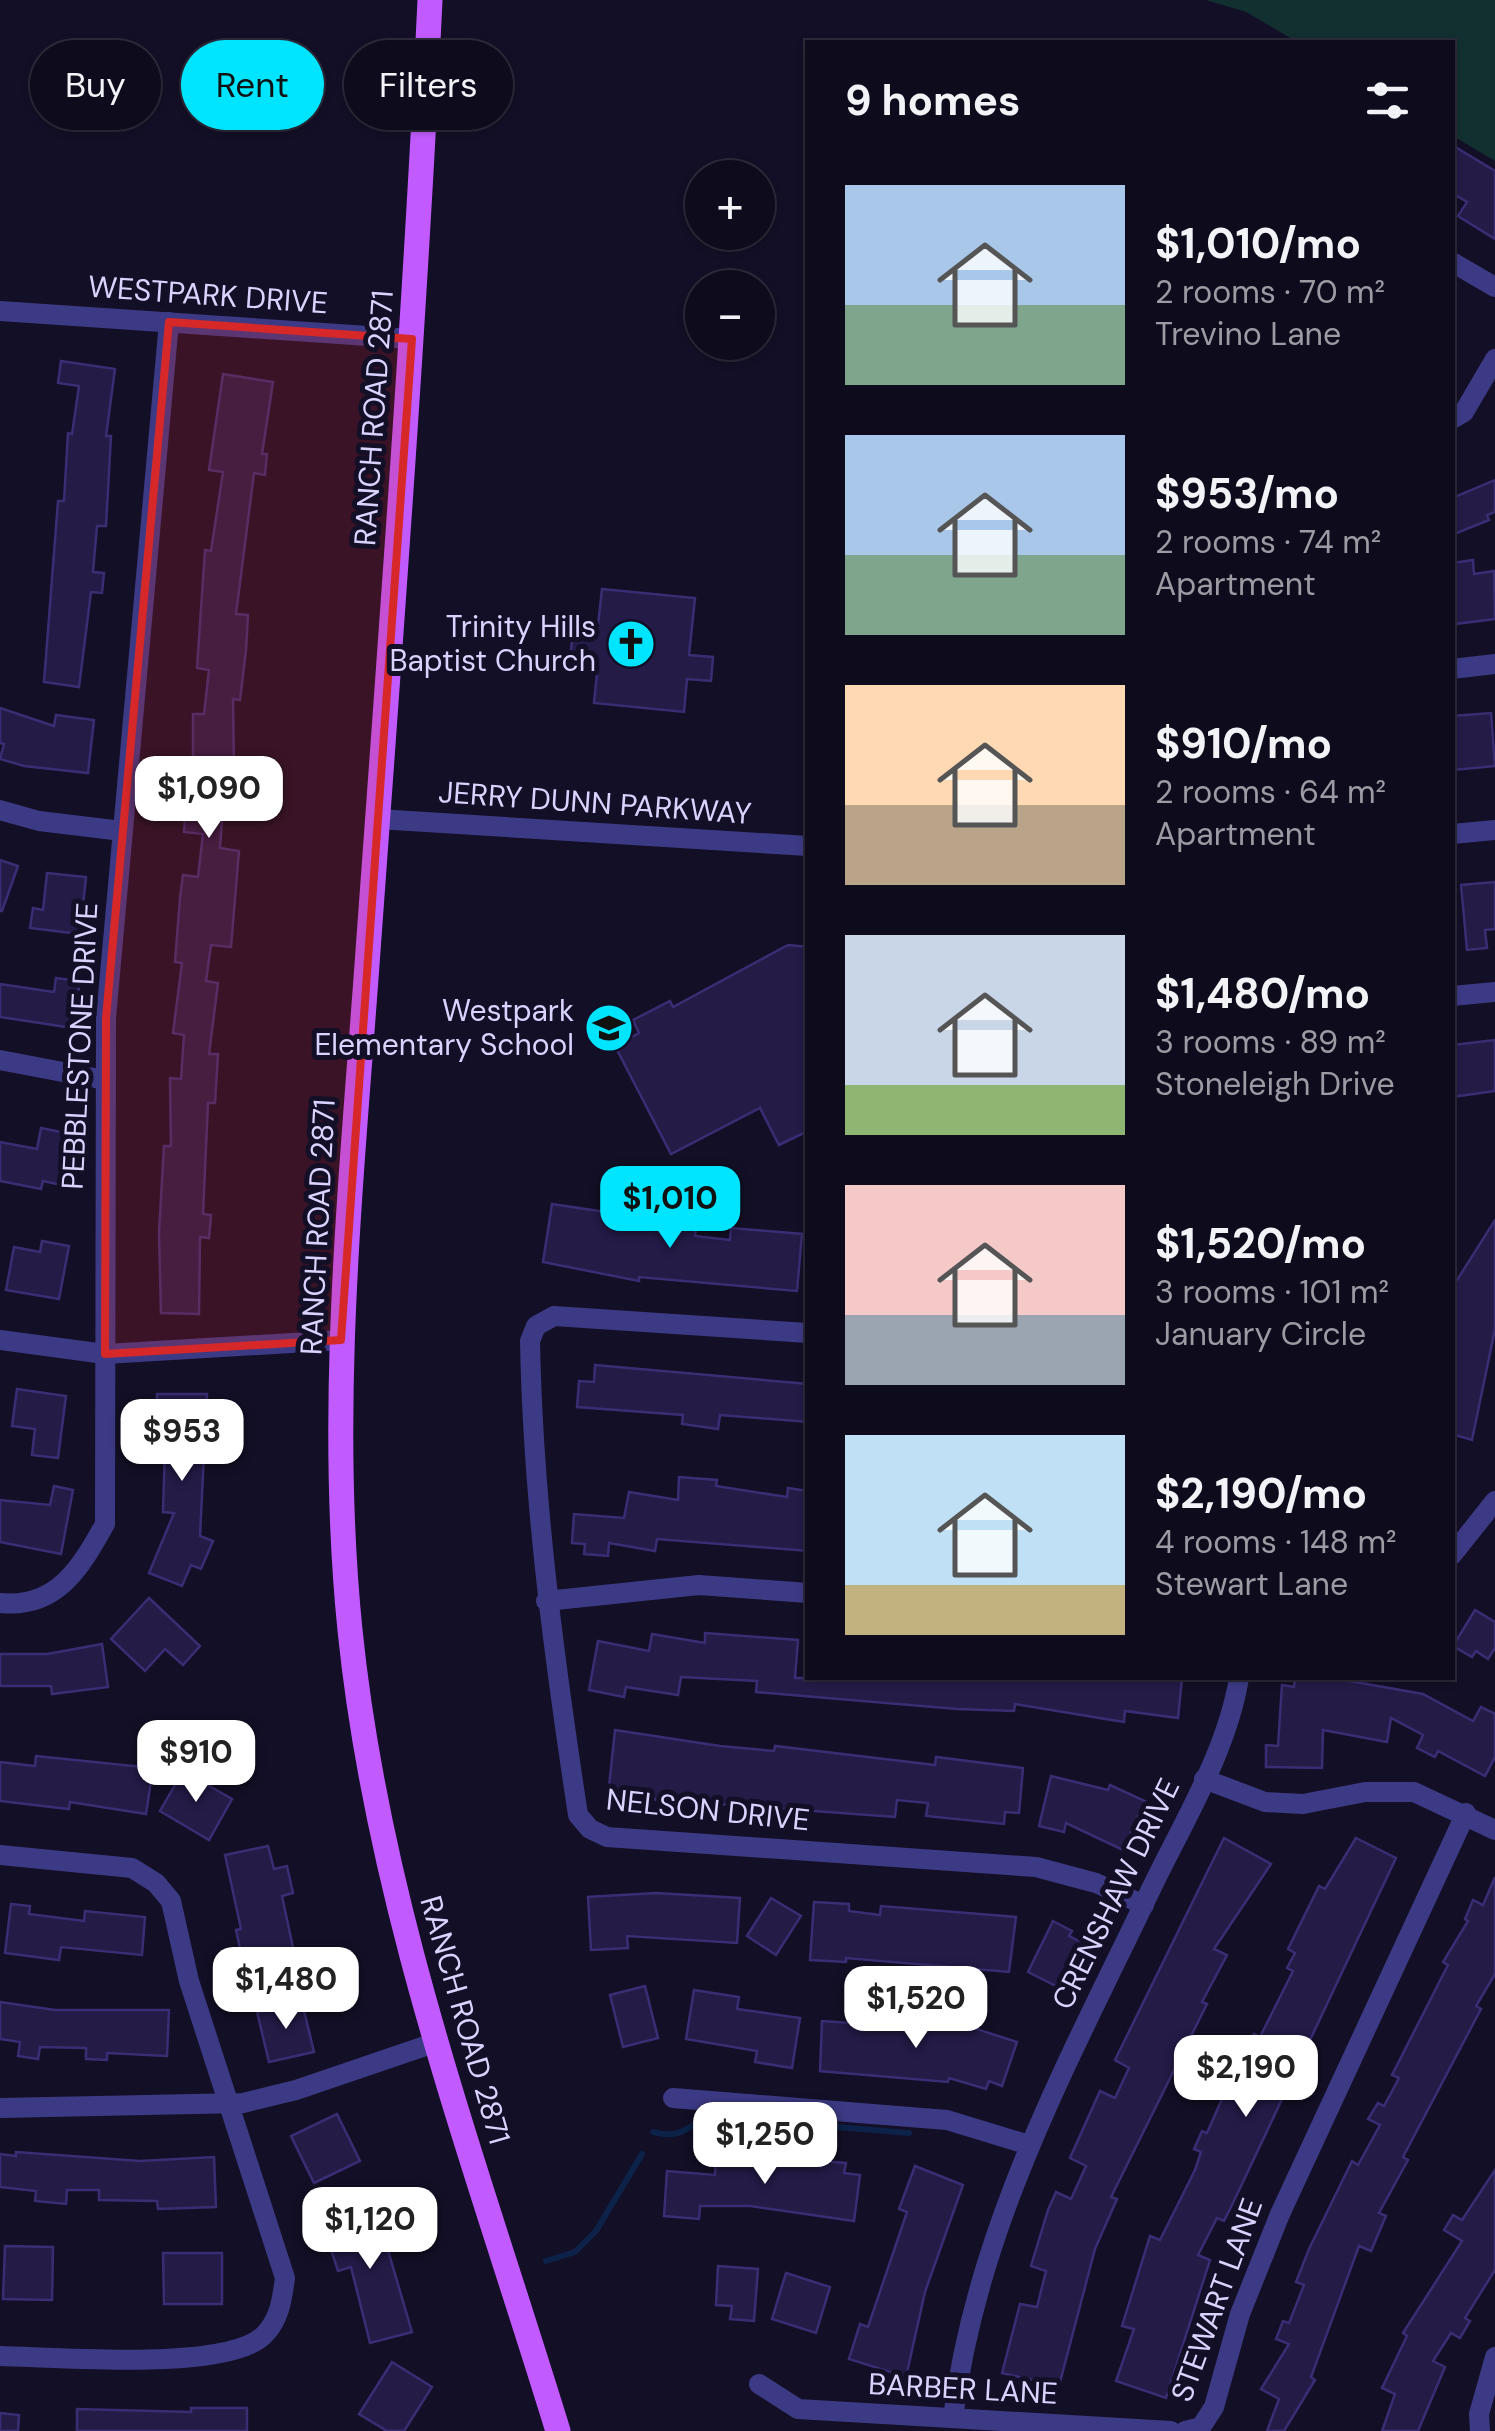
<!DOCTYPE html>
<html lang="en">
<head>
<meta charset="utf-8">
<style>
	body { margin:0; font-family:"DM Sans",sans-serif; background:#1c1929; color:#f1f3f6; height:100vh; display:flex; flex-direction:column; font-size:38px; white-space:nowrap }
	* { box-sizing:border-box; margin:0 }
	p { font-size:32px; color:#9b9ba3 }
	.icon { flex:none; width:55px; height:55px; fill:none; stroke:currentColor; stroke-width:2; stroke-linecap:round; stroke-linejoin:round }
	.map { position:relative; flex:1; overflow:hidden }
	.side { position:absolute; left:805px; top:40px; width:650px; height:1640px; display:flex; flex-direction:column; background:#0e0b1c; border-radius:0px; box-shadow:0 2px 8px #0004,0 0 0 2px #2e2b3b }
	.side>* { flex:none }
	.banner { position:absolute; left:30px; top:40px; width:625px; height:90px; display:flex; gap:20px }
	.controls { position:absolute; left:685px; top:160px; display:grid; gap:20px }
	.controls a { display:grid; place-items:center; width:90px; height:90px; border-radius:50%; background:#0e0b1c; box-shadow:0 2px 8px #0004,0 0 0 2px #2e2b3b; font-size:50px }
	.price { position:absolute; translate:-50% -85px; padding:0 22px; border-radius:20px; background:#fff; color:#222; font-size:32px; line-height:65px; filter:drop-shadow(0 2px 5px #0008) }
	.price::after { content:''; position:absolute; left:50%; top:60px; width:30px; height:22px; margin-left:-15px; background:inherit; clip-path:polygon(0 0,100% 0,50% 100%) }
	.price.current { background:#00e5ff; color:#111 }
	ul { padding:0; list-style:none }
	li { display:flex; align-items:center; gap:30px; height:250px; padding:0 40px }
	li span { display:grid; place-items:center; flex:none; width:280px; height:200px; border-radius:0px; color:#555 }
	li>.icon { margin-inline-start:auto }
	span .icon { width:120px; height:120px; fill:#fffc; stroke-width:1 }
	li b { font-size:42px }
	h2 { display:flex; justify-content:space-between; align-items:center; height:120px; padding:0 40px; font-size:42px }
	.tag { padding:0 35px; border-radius:45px; background:#0e0b1c; box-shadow:0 2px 8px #0004,0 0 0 2px #2e2b3b; font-size:35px; line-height:90px }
	.tag.current { background:#00e5ff; color:#111 }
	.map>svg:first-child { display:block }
	.green { fill:#12302f }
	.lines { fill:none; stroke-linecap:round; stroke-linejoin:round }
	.stream { stroke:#0c2248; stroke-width:6 }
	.building { fill:#241b47; stroke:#3b2d73; stroke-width:2.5 }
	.minor { stroke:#3d3a85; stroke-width:20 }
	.major { stroke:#c25bff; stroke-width:25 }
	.marked { fill:#d62828; fill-opacity:0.2; stroke:#d62828; stroke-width:8; stroke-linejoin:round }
	.labels { text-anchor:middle; stroke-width:10; stroke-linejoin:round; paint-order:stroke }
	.street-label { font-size:30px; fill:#d9d4ff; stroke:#130f26 }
	.poi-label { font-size:30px; fill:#d9d4ff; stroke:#130f26; text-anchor:end }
</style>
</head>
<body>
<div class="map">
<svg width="1495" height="2431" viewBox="0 0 1495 2431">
	<rect width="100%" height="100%" fill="#130f26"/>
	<!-- green -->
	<path class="green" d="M1206 0H1495V161L1453 136 1452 42H1297L1246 12Z"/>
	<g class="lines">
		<!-- stream -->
		<g class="stream">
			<path d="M653 2132C677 2139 687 2130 706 2116L909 2133"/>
			<path d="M546 2261 575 2252 596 2231 642 2154"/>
		</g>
	</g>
	<!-- building -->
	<g class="building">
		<path d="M1452 145 1495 171V239L1458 216 1467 202 1452 193Z"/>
		<path d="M61 361 115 369 106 436H111L106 526H97L93 572 104 573 102 593 91 592 79 687 44 682 58 501H64L68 433 72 434 79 386 58 383Z"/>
		<path d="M223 374 273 382 262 454H267L265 475 254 473 236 614 248 615 246 650 240 700 233 699 234 767H226L220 848 239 851 231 947 211 945 206 981 218 983 209 1054H218L215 1103H208L203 1214 211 1215 209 1238 200 1237 199 1314 161 1313 159 1233 164 1146H171L170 1078 181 1079 184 1035 173 1033 182 963 175 962 180 898 183 875 198 877 203 834 184 832 188 778 193 779V714H204L209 670 197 668 205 550 211 551 223 472 209 470Z"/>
		<path d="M1495 480V512L1487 515 1489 520 1452 535V498Z"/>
		<path d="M1473 560 1474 574 1494 571 1495 619 1455 624 1452 563Z"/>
		<path d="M602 589 695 598 689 655 713 657 711 681 687 679 684 712 594 703 598 662 570 659 573 632 597 634Z"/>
		<path d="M0 708 54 726 56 715 94 720 88 773 24 766 0 759 4 744 0 743Z"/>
		<path d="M1491 713 1495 766 1454 770 1452 716Z"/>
		<path d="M0 860 18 866 2 911H0Z"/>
		<path d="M47 873 86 877 80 934 30 928 33 908 43 910Z"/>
		<path d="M1495 882V929L1485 930 1487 948 1467 950 1461 885Z"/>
		<path d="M788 945 808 947V1131L779 1145 760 1108 671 1154 615 1046 639 1033 633 1020 670 1001 673 1007Z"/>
		<path d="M56 978 80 981 73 1028 0 1017V984L54 992Z"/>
		<path d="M1495 1040V1091L1452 1097V1045Z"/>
		<path d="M41 1128 66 1133 60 1162 74 1165 70 1187 43 1181 41 1189 0 1181V1142L37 1149Z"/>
		<path d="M552 1204 646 1218V1223L696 1228 695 1236 730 1240 731 1228 802 1234 797 1291 639 1277V1281L543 1262Z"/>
		<path d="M1495 1220V1329L1472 1440 1452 1434V1288Z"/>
		<path d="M42 1241 69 1246 59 1299 6 1290 14 1247 40 1252Z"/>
		<path d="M595 1365 808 1384V1422L720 1415 718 1429 682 1424 683 1415 577 1407 579 1381 594 1382Z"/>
		<path d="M17 1389 66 1396 58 1458 32 1455 35 1429 12 1426Z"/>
		<path d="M157 1394H207L200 1536 213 1541 201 1569 191 1565 182 1586 149 1573 174 1513 163 1512 165 1447 157 1446Z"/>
		<path d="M679 1477 717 1480 716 1486 787 1497 788 1488 808 1491V1551L657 1539 655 1551 609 1543 608 1556 584 1554 585 1544 572 1543 574 1514 624 1518 629 1492 678 1500Z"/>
		<path d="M54 1486 73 1490 61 1554 0 1542V1500L50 1505Z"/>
		<path d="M149 1598 200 1646 183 1665 165 1649 145 1671 111 1639Z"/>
		<path d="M1475 1610 1495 1622V1648L1488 1659 1476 1651 1472 1657 1453 1646Z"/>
		<path d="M705 1633 798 1640 795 1678H1182L1178 1718 1125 1711 1124 1722 1015 1704 1014 1711 957 1709 756 1692 757 1681 681 1677 678 1695 626 1687 624 1697 589 1690 598 1641 649 1651 652 1634 705 1643Z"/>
		<path d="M102 1644 108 1687 52 1694 51 1686H0V1654H47Z"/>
		<path d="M1295 1678H1333L1423 1694 1473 1721 1481 1707 1495 1714V1757L1485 1776 1438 1751 1435 1757 1417 1748 1423 1735 1391 1718 1387 1742 1323 1730 1322 1768 1266 1767V1745L1278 1746 1282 1685 1294 1687Z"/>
		<path d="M615 1730 720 1746 774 1751 775 1746 935 1765 936 1757 1023 1768 1019 1813 1005 1812 1004 1824 926 1816 928 1803 897 1800 895 1817 608 1796Z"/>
		<path d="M36 1756 153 1768 146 1814 70 1802 69 1809 0 1801V1762L35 1766Z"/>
		<path d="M183 1771 232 1799 209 1840 160 1811Z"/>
		<path d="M1051 1776 1108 1790 1110 1785 1145 1801 1123 1850 1066 1823 1064 1832 1039 1826Z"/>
		<path d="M1224 1838 1271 1864 1214 1949 1227 1955 1202 2002 1207 2004 1111 2197 1117 2199 1095 2249 1059 2386 1002 2373 1020 2304 1037 2307 1046 2271 1031 2266 1048 2210 1056 2192 1071 2199 1086 2166 1070 2158 1100 2091 1115 2098 1129 2068 1115 2060Z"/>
		<path d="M1356 1838 1396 1858 1233 2203 1224 2221 1217 2218 1198 2255 1210 2260 1166 2398 1116 2381 1134 2329 1122 2326 1150 2236 1160 2240 1195 2170 1201 2152 1194 2149 1202 2131 1207 2133 1236 2067 1254 2034 1260 2037 1293 1971 1287 1968 1295 1953 1288 1949 1319 1886 1325 1889Z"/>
		<path d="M268 1846 274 1869 287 1866 293 1893 282 1896 298 1971 257 1979 252 1955 242 1957 236 1930 241 1929 225 1855Z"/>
		<path d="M1495 1877V1974L1476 2006 1481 2009 1403 2157 1408 2160 1379 2213 1386 2216 1371 2251 1359 2246 1311 2377 1315 2380 1284 2431H1267L1279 2399 1261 2389 1289 2344 1276 2339 1283 2321 1289 2323 1304 2285 1296 2282 1309 2249 1352 2161 1358 2165 1380 2125 1368 2119 1378 2103 1384 2106 1399 2078 1392 2075 1448 1965 1443 1962 1468 1921 1465 1919 1473 1900 1483 1905Z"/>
		<path d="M656 1893 740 1898 737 1943 627 1936 628 1948 591 1950 588 1897Z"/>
		<path d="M771 1898 801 1916 776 1955 747 1936Z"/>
		<path d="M814 1902 849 1904V1911L880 1915 881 1906 1016 1917 1009 1972 846 1958V1962L810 1960Z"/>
		<path d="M11 1904 30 1906 29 1914 84 1921 85 1911 145 1917 142 1955 61 1947 59 1960 5 1953Z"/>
		<path d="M1053 1921 1072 1931 1069 1936 1083 1943 1060 1988 1028 1972Z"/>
		<path d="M645 1986 658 2038 623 2047 610 1995Z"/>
		<path d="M694 1990 739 1997 737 2009 800 2018 792 2068 755 2062 757 2051 686 2039Z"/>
		<path d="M0 2002 55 2010H169L167 2056 107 2053V2060L86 2059V2048L40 2047 38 2059 18 2056 20 2042 0 2039Z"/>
		<path d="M302 2002 314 2052 269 2062 257 2012Z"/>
		<path d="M868 2017 961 2024 1017 2042 1002 2086 989 2081 986 2089 949 2078 948 2082 820 2071 822 2021 868 2024Z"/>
		<path d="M337 2114 360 2161 314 2183 291 2136Z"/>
		<path d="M16 2152 140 2161 214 2157 216 2207 158 2209 157 2201 99 2200V2190H67L66 2204 35 2201 36 2191 0 2187V2154L16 2156Z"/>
		<path d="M716 2153 846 2163 844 2173 860 2175 854 2221 750 2206H700L699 2219 664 2216 667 2171 715 2175Z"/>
		<path d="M915 2166 963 2185 925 2292 906 2377 849 2359 860 2324 868 2327 907 2212 899 2209Z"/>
		<path d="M1495 2170V2270L1465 2318 1470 2321 1460 2338 1451 2333 1433 2361 1445 2367 1418 2431H1382L1395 2394 1382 2388 1407 2336 1403 2333 1462 2241 1444 2230 1453 2215 1462 2220Z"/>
		<path d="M375 2206 412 2332 370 2343 351 2267 338 2271 322 2223Z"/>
		<path d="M5 2246 53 2247 52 2300 3 2299Z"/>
		<path d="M163 2253H222V2304H164Z"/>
		<path d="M718 2266 758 2269 754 2321 730 2319 732 2306 716 2305Z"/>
		<path d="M786 2273 830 2287 816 2333 772 2319Z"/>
		<path d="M392 2362 432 2387 404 2431H387L359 2414Z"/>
		<path d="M191 2408H247V2431H77V2409L191 2412Z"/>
		<path d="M0 2413 19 2415 18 2431H0Z"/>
	</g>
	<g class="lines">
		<!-- minor -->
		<g class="minor">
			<path d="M1452 262 1495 287"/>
			<path d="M0 311 412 339"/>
			<path d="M1452 419 1464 412 1495 359"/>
			<path d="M1452 669 1495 664"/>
			<path d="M0 810 39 821 122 831"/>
			<path d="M378 819 808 846"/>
			<path d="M1452 834 1495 830"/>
			<path d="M1452 996 1495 992"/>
			<path d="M0 1060 105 1080"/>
			<path d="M808 1333 554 1316 536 1326 530 1341C533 1501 554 1657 578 1815L590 1829 607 1837 1036 1867 1096 1883 1144 1905"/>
			<path d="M0 1340 105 1354 341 1340"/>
			<path d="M1452 1555 1495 1501"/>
			<path d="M546 1601 699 1585 808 1593"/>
			<path d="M0 1603C57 1609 81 1567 105 1524L106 1018 169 322"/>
			<path d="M1204 1779 1265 1802 1303 1804 1365 1792H1414L1495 1830"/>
			<path d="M0 1855 132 1868 156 1883 171 1901 189 1981 285 2278C282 2299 280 2319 264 2335 228 2372 54 2357 0 2356"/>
			<path d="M673 2098 947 2120 1029 2145"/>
			<path d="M0 2108 243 2103 296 2090 434 2043"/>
			<path d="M759 2384 798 2409 1171 2431"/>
			<path d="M953 2418C976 2227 1070 2059 1152 1887 1184 1821 1227 1751 1239 1678"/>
			<path d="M1185 2431 1201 2427 1214 2407 1240 2314 1280 2214 1466 1813"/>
			<path d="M1480 2431 1479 2414 1495 2357"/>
		</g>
		<!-- major -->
		<path class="major" d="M430 0C415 317 391 634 368 951 352 1176 327 1404 350 1630 378 1907 477 2167 558 2431"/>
	</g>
	<!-- marked area -->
	<path class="marked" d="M169 322 412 339 341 1340 105 1354 106 1018Z"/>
	<!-- icons -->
	<defs>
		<g id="church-disc" transform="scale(2.5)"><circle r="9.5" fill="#00e5ff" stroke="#130f26"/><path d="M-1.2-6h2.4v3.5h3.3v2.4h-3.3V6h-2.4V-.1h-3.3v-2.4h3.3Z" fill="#111"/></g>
		<g id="school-disc" transform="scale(2.5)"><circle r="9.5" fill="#00e5ff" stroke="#130f26"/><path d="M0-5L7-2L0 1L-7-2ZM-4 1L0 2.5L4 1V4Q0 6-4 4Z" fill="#111"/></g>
	</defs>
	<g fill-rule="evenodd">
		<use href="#church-disc" x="631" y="644"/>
		<use href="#school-disc" x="609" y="1028"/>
	</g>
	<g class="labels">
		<!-- street labels -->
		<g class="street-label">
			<text transform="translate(208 295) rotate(4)" y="10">WESTPARK DRIVE</text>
			<text transform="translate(374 418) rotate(-86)" y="10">RANCH ROAD 2871</text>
			<text transform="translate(595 803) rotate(4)" y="10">JERRY DUNN PARKWAY</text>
			<text transform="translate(80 1046) rotate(-87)" y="10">PEBBLESTONE DRIVE</text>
			<text transform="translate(318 1227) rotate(-87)" y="10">RANCH ROAD 2871</text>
			<text transform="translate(708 1810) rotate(6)" y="10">NELSON DRIVE</text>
			<text transform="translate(1116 1894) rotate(-64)" y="10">CRENSHAW DRIVE</text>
			<text transform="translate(465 2020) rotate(74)" y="10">RANCH ROAD 2871</text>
			<text transform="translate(1217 2300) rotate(-70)" y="10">STEWART LANE</text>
			<text transform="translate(963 2389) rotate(3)" y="10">BARBER LANE</text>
		</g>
		<!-- poi labels -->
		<g class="poi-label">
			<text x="596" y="637">Trinity Hills<tspan x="596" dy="34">Baptist Church</tspan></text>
			<text x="574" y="1021">Westpark<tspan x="574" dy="34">Elementary School</tspan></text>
		</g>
	</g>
</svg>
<div class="controls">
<a>+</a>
<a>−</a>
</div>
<b class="price" style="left:209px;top:841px">$1,090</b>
<b class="price current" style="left:670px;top:1251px">$1,010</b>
<b class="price" style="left:182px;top:1484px">$953</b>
<b class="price" style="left:196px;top:1805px">$910</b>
<b class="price" style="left:286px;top:2032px">$1,480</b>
<b class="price" style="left:916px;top:2051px">$1,520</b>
<b class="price" style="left:1246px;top:2120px">$2,190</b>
<b class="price" style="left:765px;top:2187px">$1,250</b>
<b class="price" style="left:370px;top:2272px">$1,120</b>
<div class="banner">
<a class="tag">Buy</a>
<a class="tag current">Rent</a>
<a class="tag">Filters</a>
</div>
<section class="side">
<h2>9 homes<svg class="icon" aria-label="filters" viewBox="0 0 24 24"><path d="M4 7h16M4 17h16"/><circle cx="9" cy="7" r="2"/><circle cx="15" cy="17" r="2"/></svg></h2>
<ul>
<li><span style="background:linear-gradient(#a9c7e8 60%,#7fa58c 0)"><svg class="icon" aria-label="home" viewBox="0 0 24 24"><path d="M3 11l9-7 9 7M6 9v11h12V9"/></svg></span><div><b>$1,010/mo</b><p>2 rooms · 70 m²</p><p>Trevino Lane</p></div></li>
<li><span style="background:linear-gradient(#a9c7e8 60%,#7fa58c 0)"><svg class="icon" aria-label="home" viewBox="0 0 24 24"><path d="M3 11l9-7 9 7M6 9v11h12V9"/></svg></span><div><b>$953/mo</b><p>2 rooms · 74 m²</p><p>Apartment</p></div></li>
<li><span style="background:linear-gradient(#ffd9b3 60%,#b9a48a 0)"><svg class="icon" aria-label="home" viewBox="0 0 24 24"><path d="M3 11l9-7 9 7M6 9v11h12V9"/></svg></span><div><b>$910/mo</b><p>2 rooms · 64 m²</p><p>Apartment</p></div></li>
<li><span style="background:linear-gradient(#c9d6e8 75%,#8fb573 0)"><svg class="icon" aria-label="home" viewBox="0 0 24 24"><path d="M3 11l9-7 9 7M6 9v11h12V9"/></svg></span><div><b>$1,480/mo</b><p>3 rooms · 89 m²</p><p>Stoneleigh Drive</p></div></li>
<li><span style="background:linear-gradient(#f6c9c9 65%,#9aa5b1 0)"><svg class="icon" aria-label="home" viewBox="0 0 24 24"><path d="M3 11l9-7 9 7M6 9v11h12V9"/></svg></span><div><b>$1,520/mo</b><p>3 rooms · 101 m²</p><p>January Circle</p></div></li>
<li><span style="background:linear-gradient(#bfe0f5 75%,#c2b280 0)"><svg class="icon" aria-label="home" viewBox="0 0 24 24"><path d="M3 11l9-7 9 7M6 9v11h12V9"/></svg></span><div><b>$2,190/mo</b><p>4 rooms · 148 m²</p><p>Stewart Lane</p></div></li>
</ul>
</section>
</div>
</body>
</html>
